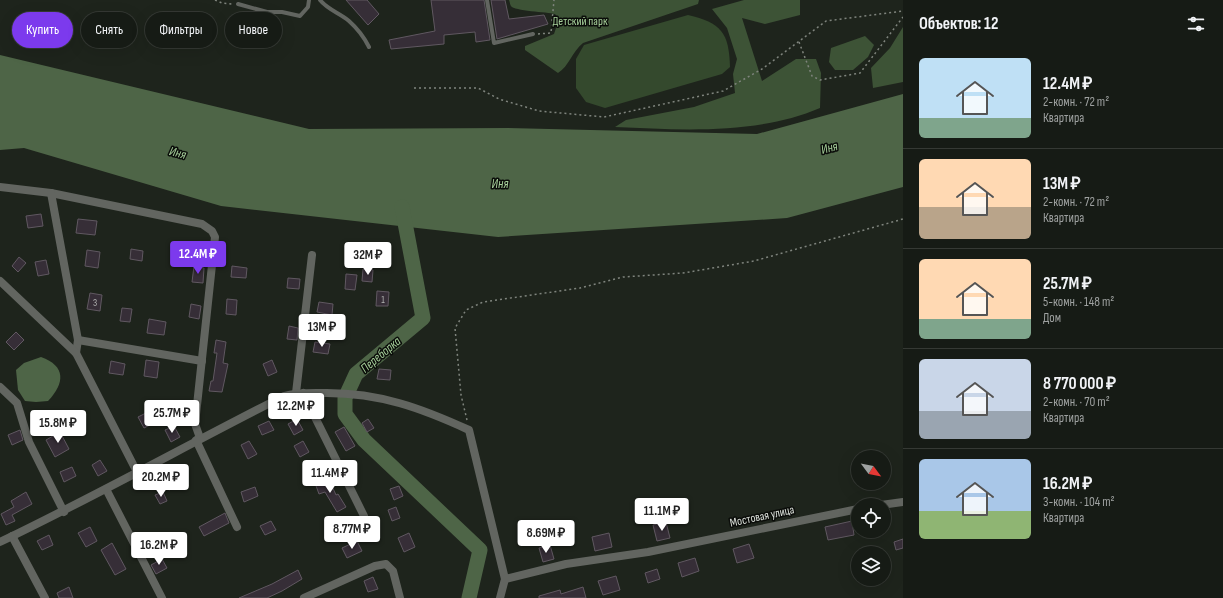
<!DOCTYPE html>
<html lang="ru">
<head>
<meta charset="utf-8">
<style>
	body { margin:0; font-family:"Sofia Sans Condensed",sans-serif; background:#1f241e; color:#f1f3f6; height:100vh; display:flex; flex-direction:column; font-size:15px; white-space:nowrap }
	* { box-sizing:border-box; margin:0 }
	p { font-size:13px; color:#9ea1a0 }
	.icon { flex:none; width:22px; height:22px; fill:none; stroke:currentColor; stroke-width:2; stroke-linecap:round; stroke-linejoin:round }
	.map { position:relative; flex:1; overflow:hidden }
	.panel { display:flex; flex-direction:column; background:#161b15; width:320px }
	.panel>* { flex:none }
	.guide { position:absolute; left:12px; top:12px; width:380px; height:36px; display:flex; gap:8px }
	.needle { width:26px; rotate:122deg }
	.fabs { position:absolute; left:851px; top:450px; display:grid; gap:8px }
	.fabs a { display:grid; place-items:center; width:40px; height:40px; border-radius:50%; background:#161b15; box-shadow:0 4px 16px #0002,0 0 0 1px #353934; font-size:20px }
	.price { position:absolute; translate:-50% -34px; padding:0 9px; border-radius:4px; background:#fff; color:#222; font-size:13px; line-height:26px; filter:drop-shadow(0 1px 2px #0008) }
	.price::after { content:''; position:absolute; left:50%; top:24px; width:12px; height:9px; margin-left:-6px; background:inherit; clip-path:polygon(0 0,100% 0,50% 100%) }
	.price.on { background:#7c3aed; color:#fff }
	ul { padding:0; list-style:none }
	li { display:flex; align-items:center; gap:12px; height:100px; padding:0 16px }
	li+li { border-top:1px solid #353934 }
	li span { display:grid; place-items:center; flex:none; width:112px; height:80px; border-radius:6px; color:#555 }
	li>.icon { margin-inline-start:auto }
	span .icon { width:48px; height:48px; fill:#fffc; stroke-width:1 }
	li b { font-size:17px }
	h2 { display:flex; justify-content:space-between; align-items:center; height:48px; padding:0 16px; font-size:17px }
	.tag { padding:0 14px; border-radius:18px; background:#161b15; box-shadow:0 4px 16px #0002,0 0 0 1px #353934; font-size:14px; line-height:36px }
	.tag.on { background:#7c3aed; color:#fff }
	main { display:flex; flex:1; min-height:0 }
	.map>svg:first-child { display:block }
	.green { fill:#34492d }
	.forest { fill:#3d5336 }
	.water { fill:#4e6547 }
	.lines { fill:none; stroke-linecap:round; stroke-linejoin:round }
	.river { stroke:#4e6547; stroke-width:15 }
	.building { fill:#362e37; stroke:#605861 }
	.path { stroke:#7f847d; stroke-width:1.5; stroke-dasharray:2 3; stroke-linecap:butt }
	.lane { stroke:#626560; stroke-width:4 }
	.street { stroke:#626560; stroke-width:8 }
	.labels { text-anchor:middle; stroke-width:3; stroke-linejoin:round; paint-order:stroke }
	.number-label { font-size:10px; fill:#b2b4b2 }
	.park-label { font-size:12px; fill:#a7d09b; stroke:#0a0c09 }
	.street-label { font-size:12px; fill:#dce1db; stroke:#0a0c09 }
	.water-label { font-size:13px; font-style:italic; fill:#a7d09b; stroke:#0a0c09 }
</style>
</head>
<body>
<main>
<div class="map">
<svg width="903" height="598" viewBox="0 0 903 598">
	<rect width="100%" height="100%" fill="#1e241c"/>
	<!-- green -->
	<path class="green" d="M688 15C721 23 729 32 730 67L722 74 605 108 586 102 576 88V59L584 45Z"/>
	<!-- forest -->
	<g class="forest">
		<path d="M509 0H699L698 4 583 43C572 52 569 66 558 73L525 50V46L554 34 559 19 555 14C547 12 514 11 511 6 510 5 510 2 509 0Z"/>
		<path d="M744 0H800V15L765 24 742 18 762 81 796 59H816L821 73 820 108C757 135 682 130 615 127L626 120 694 107 735 93 733 74 737 59 727 28 712 9Z"/>
		<path d="M903 27V82L873 88 871 68 890 48Z"/>
		<path d="M865 36 874 45 868 57 853 70H835L829 62 831 48Z"/>
	</g>
	<!-- water -->
	<g class="water">
		<path d="M0 55 309 129 508 128 757 134 903 94V187L787 218 498 237 221 206 24 148 0 150Z"/>
		<path d="M41 357C66 366 65 383 48 401L36 402 25 401 18 390 16 370 24 363Z"/>
	</g>
	<g class="lines">
		<!-- river -->
		<path class="river" d="M402 207 423 318 356 374 345 398V414L364 440 480 550 469 598"/>
	</g>
	<!-- building -->
	<g class="building">
		<path d="M346 0H367L379 14 368 25Z"/>
		<path d="M431 0H484L490 40 476 42 475 32 444 35V44L391 49 389 40 435 31Z"/>
		<path d="M491 0H505L509 19 544 15 548 24 497 39Z"/>
		<path d="M41 214 43 226 28 228 26 216Z"/>
		<path d="M78 219 97 221 95 235 76 233Z"/>
		<path d="M131 249 143 251 142 261 130 259Z"/>
		<path d="M87 250 100 252 98 268 85 266Z"/>
		<path d="M19 257 26 263 18 272 12 266Z"/>
		<path d="M46 260 49 274 38 276 35 262Z"/>
		<path d="M194 266 204 268 203 283 192 282Z"/>
		<path d="M232 266 247 268 246 278 231 277Z"/>
		<path d="M363 269 373 270 372 282 362 281Z"/>
		<path d="M346 274 357 275 355 290 345 289Z"/>
		<path d="M288 278 300 279 299 289 287 288Z"/>
		<path d="M377 291 389 292 388 306H376Z"/>
		<path d="M90 293 102 295 100 311 87 309Z"/>
		<path d="M227 299 237 300 236 315 226 314Z"/>
		<path d="M319 302 333 304 332 315 317 312Z"/>
		<path d="M191 304 201 306 199 319 189 317Z"/>
		<path d="M122 308 132 309 130 322 120 321Z"/>
		<path d="M149 319 166 322 164 335 147 333Z"/>
		<path d="M289 326 298 328 297 340 287 339Z"/>
		<path d="M16 332 24 340 14 350 6 342Z"/>
		<path d="M216 340 226 342 223 363 228 364 222 392 209 391 211 381H213L217 353H214Z"/>
		<path d="M315 342 330 344 328 354 313 352Z"/>
		<path d="M146 360 159 362 157 378 144 376Z"/>
		<path d="M272 360 277 372 268 376 263 364Z"/>
		<path d="M111 361 125 364 123 375 109 373Z"/>
		<path d="M379 369 391 370 390 380 377 379Z"/>
		<path d="M163 403 182 406 181 416 161 413Z"/>
		<path d="M146 413 152 424 144 428 138 417Z"/>
		<path d="M297 419 303 430 294 435 288 424Z"/>
		<path d="M368 419 374 428 367 432 362 423Z"/>
		<path d="M269 421 274 430 262 435 258 426Z"/>
		<path d="M174 426 180 437 171 442 165 430Z"/>
		<path d="M344 427 355 446 346 451 335 432Z"/>
		<path d="M20 430 23 440 12 445 8 435Z"/>
		<path d="M60 432 69 449 55 457 46 440Z"/>
		<path d="M249 441 257 454 248 459 241 445Z"/>
		<path d="M303 441 309 452 300 457 294 446Z"/>
		<path d="M100 460 107 471 98 476 92 465Z"/>
		<path d="M72 467 76 476 64 482 60 472Z"/>
		<path d="M173 469 181 484 169 490 161 475Z"/>
		<path d="M328 477 336 495 338 494 346 507 337 512 325 492 319 494 315 483Z"/>
		<path d="M399 486 403 496 394 500 390 489Z"/>
		<path d="M255 487 258 496 244 502 241 492Z"/>
		<path d="M26 492 32 504 12 515 15 521 6 525 1 514 14 507 11 501Z"/>
		<path d="M163 492 167 501 160 504 155 495Z"/>
		<path d="M396 507 400 518 392 521 388 510Z"/>
		<path d="M225 513 229 523 204 536 199 527Z"/>
		<path d="M271 521 276 530 265 535 260 526Z"/>
		<path d="M852 521 854 535 828 540 825 527Z"/>
		<path d="M666 522 670 538 657 541 653 525Z"/>
		<path d="M90 527 97 541 86 547 78 533Z"/>
		<path d="M409 533 415 547 404 552 398 538Z"/>
		<path d="M609 533 612 547 595 551 592 537Z"/>
		<path d="M175 534 180 543 168 549 164 540Z"/>
		<path d="M49 535 53 545 42 550 37 541Z"/>
		<path d="M903 539V548L896 550 894 542Z"/>
		<path d="M357 541 362 551 347 558 342 548Z"/>
		<path d="M112 543 126 569 115 575 101 550Z"/>
		<path d="M749 544 754 558 737 563 733 549Z"/>
		<path d="M550 545 554 559 543 562 539 548Z"/>
		<path d="M695 558 699 571 682 577 678 563Z"/>
		<path d="M162 559 167 568 156 574 151 565Z"/>
		<path d="M657 569 660 579 648 583 645 573Z"/>
		<path d="M298 570 302 579 282 591 267 598H239L272 584Z"/>
		<path d="M616 576 620 590 603 595 598 581Z"/>
		<path d="M373 577 378 589 368 592 364 581Z"/>
		<path d="M69 587 73 598H59L57 593Z"/>
		<path d="M583 587 586 598H539V596L560 590 561 594Z"/>
	</g>
	<g class="lines">
		<!-- path -->
		<g class="path">
			<path d="M215 0 222 3 232 4"/>
			<path d="M538 34 551 33 554 0"/>
			<path d="M799 42 812 76 820 80 860 73 903 17"/>
			<path d="M414 88H478L499 99 539 111 604 117 723 91 762 69 826 21 903 11"/>
			<path d="M467 420 461 395 455 328 466 310 483 302 580 288 623 277 683 273 754 261 903 219"/>
		</g>
		<!-- lane -->
		<g class="lane">
			<path d="M320 0C328 10 340 13 349 21 358 29 364 37 369 47"/>
			<path d="M487 0 494 43 533 34"/>
			<path d="M238 4 267 12H282L300 16 308 7 309 0"/>
		</g>
		<!-- street -->
		<g class="street">
			<path d="M0 187 51 193 202 224 212 231 215 237 195 424 200 438"/>
			<path d="M51 193 78 340 76 353 137 472"/>
			<path d="M0 281 76 353"/>
			<path d="M78 340 202 361"/>
			<path d="M0 387 17 403 29 442 64 512"/>
			<path d="M296 393 312 255"/>
			<path d="M303 393 364 516"/>
			<path d="M196 440 237 527"/>
			<path d="M106 489 162 598"/>
			<path d="M881 505 903 502"/>
			<path d="M12 536 45 598"/>
			<path d="M0 542C96 496 189 444 284 396 298 392 312 393 327 393 380 393 421 408 469 430L505 579 500 598"/>
			<path d="M505 579 566 564 648 552 858 509"/>
			<path d="M304 598 375 566 386 564 393 571 400 598"/>
		</g>
	</g>
	<g class="labels">
		<!-- number labels -->
		<g class="number-label">
			<text x="383" y="303">1</text>
			<text x="95" y="306">3</text>
		</g>
		<!-- park labels -->
		<g class="park-label">
			<text x="580" y="25">Детский парк</text>
		</g>
		<!-- street labels -->
		<g class="street-label">
			<text transform="translate(762 516) rotate(-12)" y="4">Мостовая улица</text>
		</g>
		<!-- water labels -->
		<g class="water-label">
			<text transform="translate(829 147) rotate(-15)" y="5">Иня</text>
			<text transform="translate(178 152) rotate(15)" y="5">Иня</text>
			<text x="500" y="188">Иня</text>
			<text transform="translate(380 354) rotate(-40)" y="5">Переборка</text>
		</g>
	</g>
</svg>
<div class="fabs">
<a><svg class="needle" viewBox="-14 -14 28 28"><path d="M0-13l5 13h-10z" fill="#e53935"/><path d="M0 13l5-13h-10z" fill="#9ea1a0"/></svg></a>
<a><svg class="icon" aria-label="locate" viewBox="0 0 24 24"><circle cx="12" cy="12" r="6"/><path d="M12 2v4M12 18v4M2 12h4M18 12h4"/></svg></a>
<a><svg class="icon" aria-label="layers" viewBox="0 0 24 24"><path d="M12 4l9 5-9 5-9-5zM3 14l9 5 9-5"/></svg></a>
</div>
<b class="price on" style="left:198px;top:275px">12.4M ₽</b>
<b class="price" style="left:368px;top:276px">32M ₽</b>
<b class="price" style="left:322px;top:348px">13M ₽</b>
<b class="price" style="left:296px;top:427px">12.2M ₽</b>
<b class="price" style="left:172px;top:434px">25.7M ₽</b>
<b class="price" style="left:58px;top:444px">15.8M ₽</b>
<b class="price" style="left:330px;top:494px">11.4M ₽</b>
<b class="price" style="left:161px;top:498px">20.2M ₽</b>
<b class="price" style="left:662px;top:532px">11.1M ₽</b>
<b class="price" style="left:352px;top:550px">8.77M ₽</b>
<b class="price" style="left:546px;top:554px">8.69M ₽</b>
<b class="price" style="left:159px;top:566px">16.2M ₽</b>
<div class="guide">
<a class="tag on">Купить</a>
<a class="tag">Снять</a>
<a class="tag">Фильтры</a>
<a class="tag">Новое</a>
</div>
</div>
<section class="panel">
<h2>Объектов: 12<svg class="icon" aria-label="filters" viewBox="0 0 24 24"><path d="M4 7h16M4 17h16"/><circle cx="9" cy="7" r="2"/><circle cx="15" cy="17" r="2"/></svg></h2>
<ul>
<li><span style="background:linear-gradient(#bfe0f5 75%,#7fa58c 0)"><svg class="icon" aria-label="home" viewBox="0 0 24 24"><path d="M3 11l9-7 9 7M6 9v11h12V9"/></svg></span><div><b>12.4M ₽</b><p>2-комн. · 72 m²</p><p>Квартира</p></div></li>
<li><span style="background:linear-gradient(#ffd9b3 60%,#b9a48a 0)"><svg class="icon" aria-label="home" viewBox="0 0 24 24"><path d="M3 11l9-7 9 7M6 9v11h12V9"/></svg></span><div><b>13M ₽</b><p>2-комн. · 72 m²</p><p>Квартира</p></div></li>
<li><span style="background:linear-gradient(#ffd9b3 75%,#7fa58c 0)"><svg class="icon" aria-label="home" viewBox="0 0 24 24"><path d="M3 11l9-7 9 7M6 9v11h12V9"/></svg></span><div><b>25.7M ₽</b><p>5-комн. · 148 m²</p><p>Дом</p></div></li>
<li><span style="background:linear-gradient(#c9d6e8 65%,#9aa5b1 0)"><svg class="icon" aria-label="home" viewBox="0 0 24 24"><path d="M3 11l9-7 9 7M6 9v11h12V9"/></svg></span><div><b>8 770 000 ₽</b><p>2-комн. · 70 m²</p><p>Квартира</p></div></li>
<li><span style="background:linear-gradient(#a9c7e8 65%,#8fb573 0)"><svg class="icon" aria-label="home" viewBox="0 0 24 24"><path d="M3 11l9-7 9 7M6 9v11h12V9"/></svg></span><div><b>16.2M ₽</b><p>3-комн. · 104 m²</p><p>Квартира</p></div></li>
</ul>
</section>
</main>
</body>
</html>
